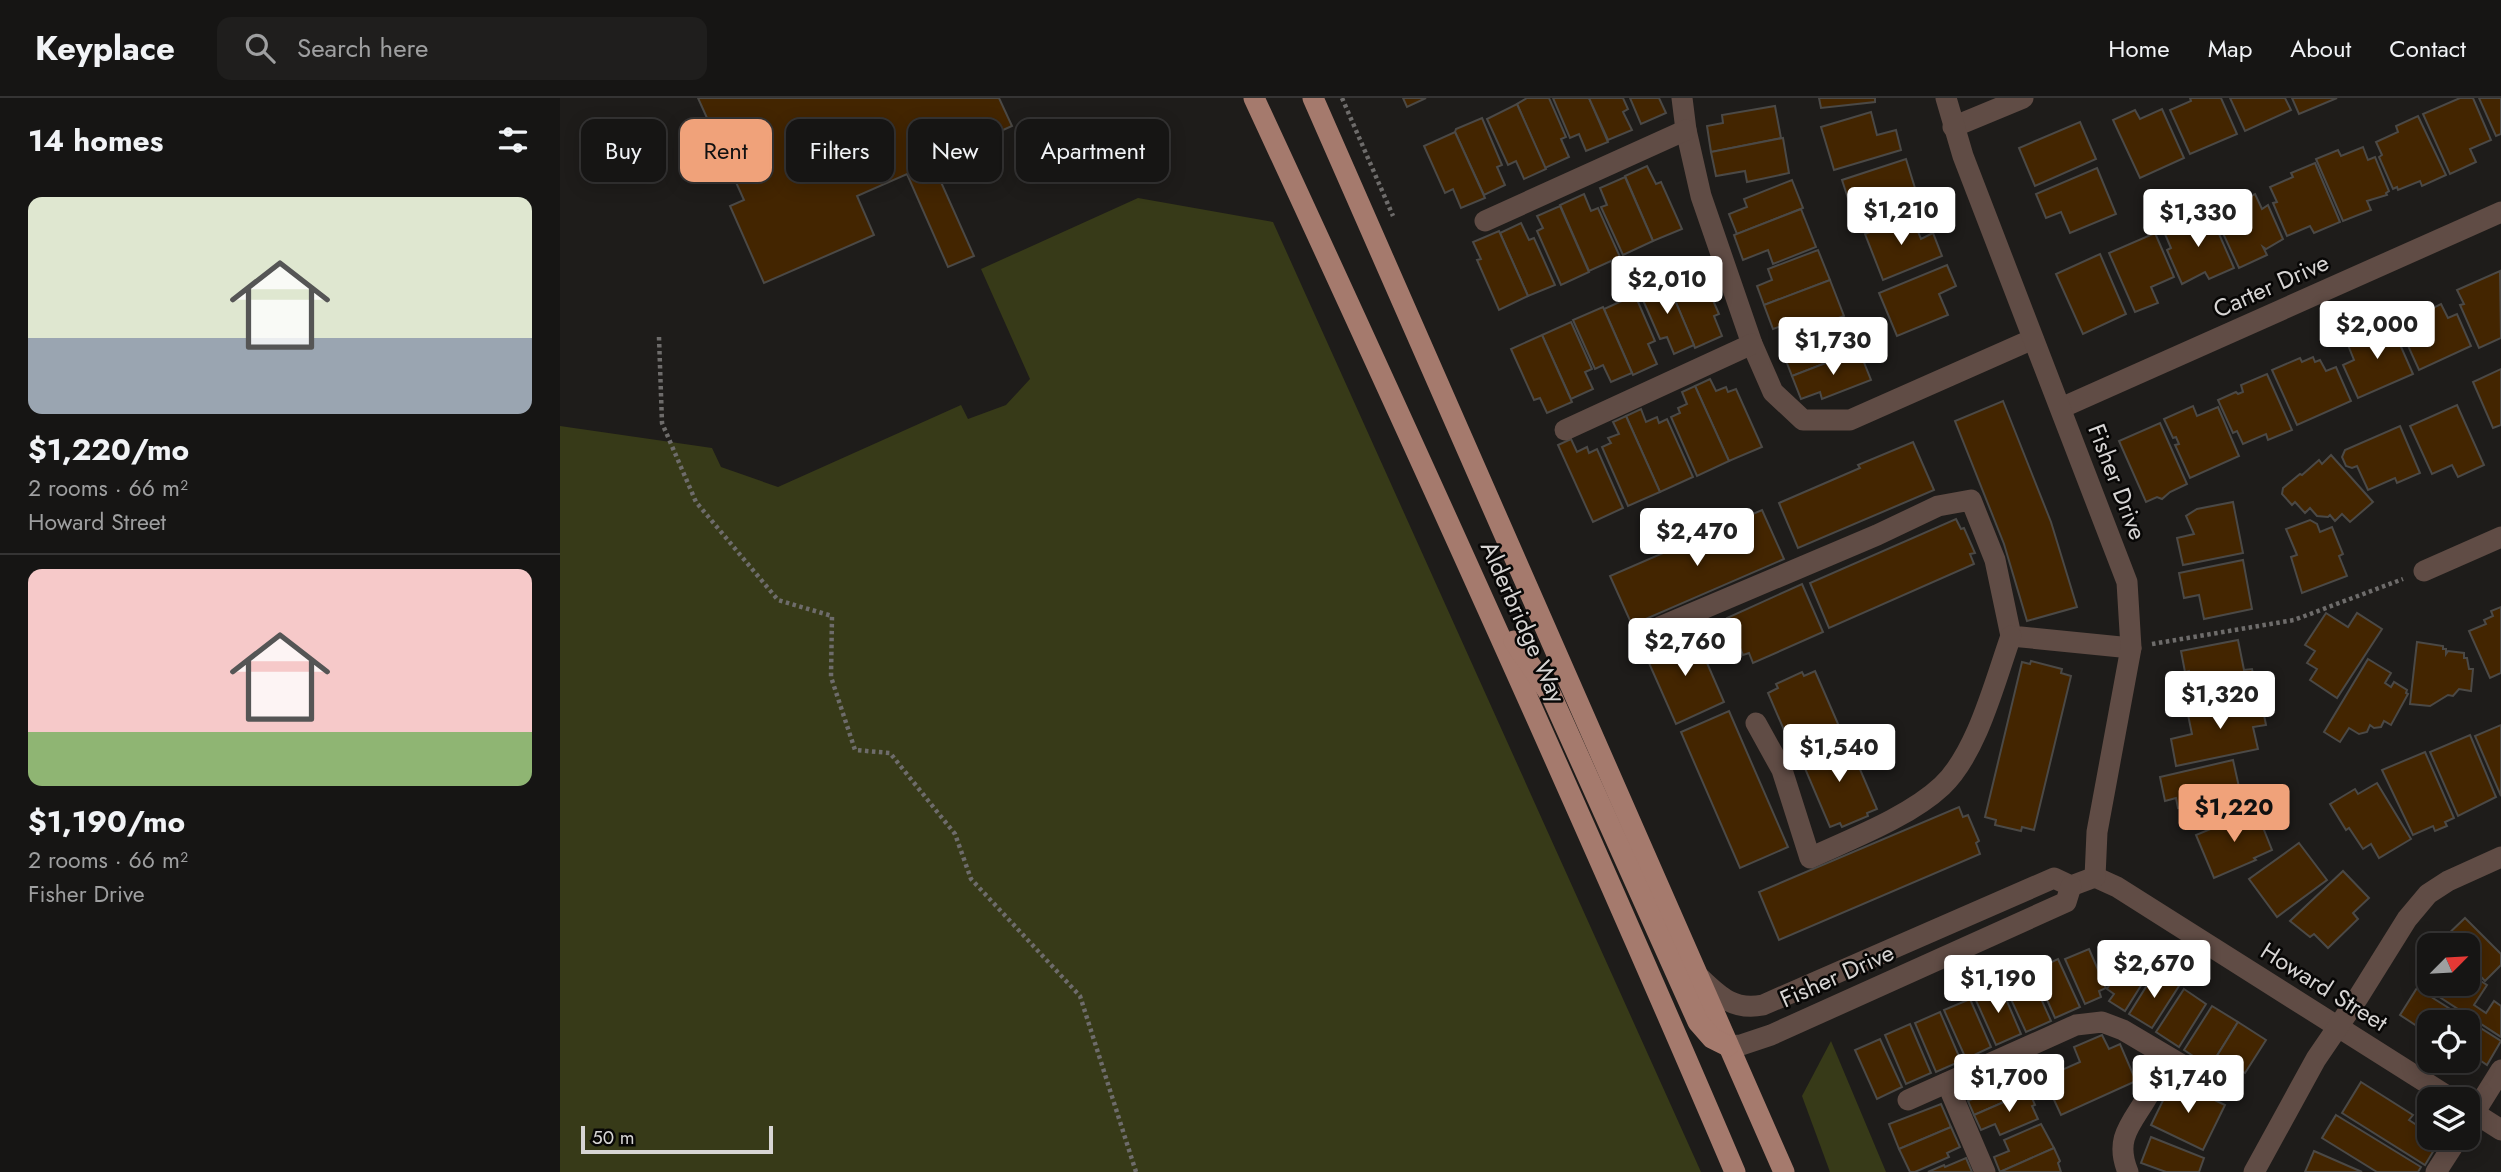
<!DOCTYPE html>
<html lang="en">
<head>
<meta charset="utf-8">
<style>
	body { margin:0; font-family:Jost,sans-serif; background:#1f1e1d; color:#f1f3f6; height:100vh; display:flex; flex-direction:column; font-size:26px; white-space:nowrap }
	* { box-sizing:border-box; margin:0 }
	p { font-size:23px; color:#9e9fa0 }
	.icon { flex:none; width:38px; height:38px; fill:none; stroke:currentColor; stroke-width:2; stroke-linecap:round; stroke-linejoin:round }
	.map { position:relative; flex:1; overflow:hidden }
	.panel { display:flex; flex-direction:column; background:#161514; width:560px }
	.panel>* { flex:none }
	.banner { position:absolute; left:21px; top:21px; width:665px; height:63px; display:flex; gap:14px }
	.needle { width:46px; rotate:66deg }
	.fabs { position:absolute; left:1857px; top:835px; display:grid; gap:14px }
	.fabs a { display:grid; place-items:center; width:63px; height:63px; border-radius:14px; background:#161514; box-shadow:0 4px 18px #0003,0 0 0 2px #353434; font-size:35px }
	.scale { position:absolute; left:21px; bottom:18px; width:192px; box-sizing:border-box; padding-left:7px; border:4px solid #d7d5d4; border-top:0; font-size:19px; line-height:24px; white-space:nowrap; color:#d7d5d4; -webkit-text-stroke:5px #080706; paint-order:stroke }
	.price { position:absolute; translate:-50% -60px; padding:0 16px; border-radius:7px; background:#fff; color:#222; font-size:23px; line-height:46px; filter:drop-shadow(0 2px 4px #0008) }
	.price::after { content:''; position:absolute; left:50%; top:42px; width:21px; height:16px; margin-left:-10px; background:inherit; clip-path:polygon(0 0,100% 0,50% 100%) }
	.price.on { background:#f0a27a; color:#111 }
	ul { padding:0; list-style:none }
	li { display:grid; align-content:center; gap:14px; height:371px; padding:0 28px }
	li+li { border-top:2px solid #353434 }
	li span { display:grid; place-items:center; height:217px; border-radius:14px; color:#555 }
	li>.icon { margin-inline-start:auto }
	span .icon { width:126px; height:126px; fill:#fffc; stroke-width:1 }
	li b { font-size:30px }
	h2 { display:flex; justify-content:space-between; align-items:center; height:84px; padding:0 28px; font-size:30px }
	.pill { padding:0 24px; border-radius:14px; background:#161514; box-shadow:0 4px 18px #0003,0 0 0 2px #353434; font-size:24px; line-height:63px }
	.pill.on { background:#f0a27a; color:#111 }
	header { display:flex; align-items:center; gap:42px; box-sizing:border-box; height:98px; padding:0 35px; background:#161514; border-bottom:2px solid #353434 }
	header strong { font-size:33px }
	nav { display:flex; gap:38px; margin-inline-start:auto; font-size:24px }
	.search { width:490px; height:63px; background:#1f1e1d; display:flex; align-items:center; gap:18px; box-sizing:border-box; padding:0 24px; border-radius:14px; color:#9e9fa0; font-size:26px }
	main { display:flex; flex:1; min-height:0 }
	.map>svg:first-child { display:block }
	.green { fill:#373a18 }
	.building { fill:#432500; stroke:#4b4946; stroke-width:2 }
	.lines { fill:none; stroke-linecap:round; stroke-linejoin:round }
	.path { stroke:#6e6c6b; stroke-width:4.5; stroke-dasharray:3.5 3.5; stroke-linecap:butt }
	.minor { stroke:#604c45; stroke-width:21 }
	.major { stroke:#a57a6d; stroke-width:21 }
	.labels { text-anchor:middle; stroke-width:5; stroke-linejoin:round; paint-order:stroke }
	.street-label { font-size:24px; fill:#d7d5d4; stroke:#080706 }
</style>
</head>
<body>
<header>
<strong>Keyplace</strong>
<div class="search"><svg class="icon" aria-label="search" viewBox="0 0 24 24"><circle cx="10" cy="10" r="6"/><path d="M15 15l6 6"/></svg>Search here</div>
<nav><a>Home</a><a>Map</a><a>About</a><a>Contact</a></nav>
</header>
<main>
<section class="panel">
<h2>14 homes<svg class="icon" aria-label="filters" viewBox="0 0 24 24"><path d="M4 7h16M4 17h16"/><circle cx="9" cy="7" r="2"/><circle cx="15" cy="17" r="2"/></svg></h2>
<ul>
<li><span style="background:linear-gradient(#dfe7d0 65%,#9aa5b1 0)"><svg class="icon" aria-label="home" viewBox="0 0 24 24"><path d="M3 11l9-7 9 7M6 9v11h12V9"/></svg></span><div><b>$1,220/mo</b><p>2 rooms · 66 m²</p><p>Howard Street</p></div></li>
<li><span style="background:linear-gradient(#f6c9c9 75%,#8fb573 0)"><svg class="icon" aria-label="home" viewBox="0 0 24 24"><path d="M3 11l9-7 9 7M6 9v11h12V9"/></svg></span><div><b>$1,190/mo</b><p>2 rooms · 66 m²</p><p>Fisher Drive</p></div></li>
</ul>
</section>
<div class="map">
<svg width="1941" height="1074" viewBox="0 0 1941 1074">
	<rect width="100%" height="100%" fill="#1e1c1a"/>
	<!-- green -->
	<g class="green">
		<path d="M578 100 713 124 1141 1074H0V328L152 350 161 369 218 389 401 307 408 321 446 307 470 281 421 171Z"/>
		<path d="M1271 943 1326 1074H1270L1242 998Z"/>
	</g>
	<!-- building -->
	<g class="building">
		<path d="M138 0H439L452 28 372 64 414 158 388 169 347 76 297 98 314 137 204 185 170 108 184 102Z"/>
		<path d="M843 0H866L847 9Z"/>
		<path d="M967 0H989L1006 39 1001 41 1009 59 985 70 957 6Z"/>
		<path d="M993 0H1029L1048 44 1026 53 1019 36 1010 40Z"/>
		<path d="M1029 0H1063L1068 11 1063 14 1072 32 1048 42Z"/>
		<path d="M1070 0H1099L1106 15 1081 26Z"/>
		<path d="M1259 0H1315V4L1261 10Z"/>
		<path d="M1630 0H1661L1677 36 1630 56 1610 12 1631 3Z"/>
		<path d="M1670 0H1725L1731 12 1685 33Z"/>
		<path d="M1732 0H1777L1739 16Z"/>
		<path d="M1900 0H1913L1931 42 1910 51 1916 64 1890 76 1863 16Z"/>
		<path d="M1919 0H1941V36L1936 38Z"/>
		<path d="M957 6 986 71 964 81 956 63 948 67 927 21Z"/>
		<path d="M1215 8 1221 40 1151 54 1147 28 1163 25 1162 17Z"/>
		<path d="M1602 11 1624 60 1580 80 1553 22 1575 12 1580 21Z"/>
		<path d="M1311 14 1317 37 1336 32 1341 52 1274 72 1261 29Z"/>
		<path d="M1858 18 1886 77 1862 88 1860 83 1838 92 1837 89 1833 91 1819 59 1822 57 1816 44 1838 34 1836 28Z"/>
		<path d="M922 20 942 67 937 69 945 87 924 97 895 34 896 31Z"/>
		<path d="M1520 24 1536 61 1475 88 1459 50Z"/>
		<path d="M895 34 925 100 901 110 893 91 885 95 864 48Z"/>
		<path d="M1223 40 1229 75 1187 84 1185 73 1156 78 1151 54Z"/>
		<path d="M1803 49 1808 62 1815 59 1829 93 1826 95 1827 97 1807 103 1811 112 1783 123 1756 61 1778 52 1781 58Z"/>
		<path d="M1346 61 1355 90 1339 95 1345 113 1297 128 1282 82Z"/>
		<path d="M1755 65 1780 124 1754 135 1750 128 1727 138 1713 105 1717 104 1710 89 1733 79 1731 75Z"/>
		<path d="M1087 68 1096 86 1101 84 1122 131 1093 143 1065 78Z"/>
		<path d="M1537 70 1556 116 1510 135 1501 114 1486 120 1476 96Z"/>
		<path d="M1065 79 1093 143 1063 157 1041 109 1047 107 1040 90Z"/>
		<path d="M1232 82 1243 110 1177 136 1169 116 1187 109 1184 101Z"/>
		<path d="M1024 96 1031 113 1038 110 1060 159 1029 173 1000 107Z"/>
		<path d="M1695 96 1702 111 1708 107 1723 141 1706 151 1703 149 1707 157 1679 170 1651 109 1662 101 1663 104 1671 100 1674 106Z"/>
		<path d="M1000 108 1029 174 1001 187 977 133 983 130 977 118Z"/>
		<path d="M1241 111 1256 149 1213 166 1208 152 1183 162 1174 137Z"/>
		<path d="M1648 111 1674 170 1649 181 1645 174 1622 186 1607 152 1611 150 1605 136 1629 126 1626 121Z"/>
		<path d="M1351 117 1361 141 1373 135 1382 158 1323 182 1305 136Z"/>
		<path d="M961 125 969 142 974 140 995 187 968 198 940 135Z"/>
		<path d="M939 133 968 198 939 212 917 162 921 161 913 144Z"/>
		<path d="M1595 135 1614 179 1591 189 1598 205 1575 214 1549 155Z"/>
		<path d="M1258 152 1270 182 1204 207 1197 188 1212 182 1208 171Z"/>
		<path d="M1540 156 1566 216 1523 236 1496 176Z"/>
		<path d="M1387 167 1396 188 1379 196 1388 217 1337 238 1319 195Z"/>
		<path d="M1138 168 1159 216 1154 218 1162 238 1135 250 1106 181Z"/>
		<path d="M1940 173 1941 240 1919 250 1900 207 1904 206 1897 192Z"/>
		<path d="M1106 181 1134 247 1114 256 1107 239 1100 241 1079 193Z"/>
		<path d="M1270 182 1284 218 1241 234 1236 223 1213 231 1204 207Z"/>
		<path d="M1075 197 1095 243 1088 246 1097 266 1073 277 1044 211Z"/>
		<path d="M1881 206 1888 220 1897 216 1911 248 1859 272 1835 219 1862 207 1865 214Z"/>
		<path d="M1043 209 1072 275 1051 284 1043 267 1035 271 1013 222Z"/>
		<path d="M1285 223 1297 253 1232 278 1223 255 1238 249 1235 242Z"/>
		<path d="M1011 224 1032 271 1025 274 1033 291 1011 301 982 237Z"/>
		<path d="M1831 226 1853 276 1798 300 1783 267 1794 262 1788 247 1806 237 1805 234Z"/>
		<path d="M982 237 1012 304 987 315 980 300 974 302 951 251Z"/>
		<path d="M1299 252 1311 282 1262 301 1260 294 1241 301 1232 278Z"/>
		<path d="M1753 259 1755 264 1760 262 1766 273 1776 269 1791 303 1737 327 1712 272 1740 260 1742 264Z"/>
		<path d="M1941 271V327L1933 330 1913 284Z"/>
		<path d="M1707 276 1732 332 1708 342 1706 336 1683 346 1677 333 1673 335 1658 302 1676 294 1678 296 1683 294 1681 287Z"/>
		<path d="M1150 281 1156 293 1166 289 1168 294 1176 291 1202 349 1169 363 1135 288Z"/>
		<path d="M1135 288 1169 363 1137 378 1111 319 1120 315 1118 310 1127 306 1122 294Z"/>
		<path d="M1443 303 1491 424 1517 509 1467 523 1444 446 1395 323Z"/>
		<path d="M1897 307 1924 367 1898 379 1892 367 1872 376 1850 328Z"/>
		<path d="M1633 308 1637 318 1658 309 1679 358 1630 380 1615 347 1619 346 1616 339 1613 340 1604 321Z"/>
		<path d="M1081 311 1086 324 1097 319 1099 325 1107 321 1133 379 1100 394 1066 318Z"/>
		<path d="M1066 318 1100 394 1068 408 1042 349 1051 345 1048 340 1059 336 1053 324Z"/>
		<path d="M1600 325 1627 386 1610 394 1602 401 1597 399 1586 404 1559 343Z"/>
		<path d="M1840 328 1860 375 1837 385 1835 380 1808 392 1797 368 1792 370 1786 368 1782 359 1785 352Z"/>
		<path d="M1011 341 1017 354 1027 349 1029 355 1037 351 1063 410 1033 424 998 347Z"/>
		<path d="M1353 344 1374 392 1238 450 1219 405 1300 370 1298 367Z"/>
		<path d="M1771 357 1813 404 1790 424 1782 416 1775 423 1770 417 1768 419 1757 418 1750 410 1745 415 1735 404 1732 407 1722 396 1723 390 1740 376 1742 377 1759 362 1762 366Z"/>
		<path d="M1673 404 1683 455 1623 467 1617 440 1634 436 1626 418 1637 411Z"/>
		<path d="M1202 412 1224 461 1072 527 1050 478Z"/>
		<path d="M1396 421 1401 431 1404 430 1415 455 1410 456 1414 466 1269 530 1250 485Z"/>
		<path d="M1750 422 1757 426 1760 434 1772 429 1783 456 1779 458 1787 478 1742 495 1731 459 1737 457 1726 431Z"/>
		<path d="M1683 462 1692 511 1644 521 1639 497 1624 500 1619 475Z"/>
		<path d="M1242 486 1263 534 1193 565 1189 555 1183 557 1167 520Z"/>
		<path d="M1941 509V575L1930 580 1909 533 1926 526 1924 522 1933 518 1931 513Z"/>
		<path d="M1766 515 1788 529 1797 515 1822 531 1777 600 1750 582 1757 571 1747 565 1755 553 1745 547Z"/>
		<path d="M1134 535 1164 604 1116 626 1085 556Z"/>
		<path d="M1678 542 1684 572 1692 571 1697 595 1627 608 1621 581 1630 580 1629 573 1625 574 1621 553Z"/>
		<path d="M1857 544 1883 548V551H1886V556L1888 553 1904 555V560H1907L1909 571H1913L1911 593 1899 591 1893 598 1888 597 1870 608 1850 606Z"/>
		<path d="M1808 561 1831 575 1825 585 1831 589 1834 584 1847 592 1846 595 1848 596 1831 627 1824 623 1821 629 1814 630 1810 627 1807 634 1799 636 1789 630 1780 644 1764 634Z"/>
		<path d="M1471 563 1502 571 1501 575 1511 578 1474 732 1462 729 1461 733 1435 727 1436 722 1425 719 1462 564 1470 566Z"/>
		<path d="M1255 573 1285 642 1237 662 1208 595 1218 590 1216 586 1242 574 1244 578Z"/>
		<path d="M1700 597 1706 627 1693 629 1698 651 1616 668 1611 641 1632 636 1627 612Z"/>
		<path d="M1169 613 1228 749 1180 770 1121 634Z"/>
		<path d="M1941 627V698L1915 638Z"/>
		<path d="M1910 637 1936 699 1898 718 1870 654Z"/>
		<path d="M1287 641 1317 711 1307 715 1308 718 1282 729 1280 725 1270 729 1241 661Z"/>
		<path d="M1865 654 1894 720 1885 724 1887 728 1875 733 1873 728 1853 737 1822 672Z"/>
		<path d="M1673 662 1679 689 1677 696 1669 698 1670 701 1664 709 1657 710V719L1647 721 1645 718 1626 722 1623 709 1618 710 1616 700 1605 703 1600 679Z"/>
		<path d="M1817 685 1851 741 1819 760 1811 746 1803 751 1789 730 1786 732 1770 706 1795 691 1798 696Z"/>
		<path d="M1399 709 1403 719 1408 717 1419 743 1416 745 1420 756 1219 842 1199 794Z"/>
		<path d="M1696 712 1712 752 1694 760 1696 762 1654 780 1636 737Z"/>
		<path d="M1739 745 1767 782 1717 819 1689 781Z"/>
		<path d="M1783 773 1809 800 1793 815 1798 821 1768 850 1754 836 1750 839 1730 823Z"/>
		<path d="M1905 820 1941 856V867L1925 883 1908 865V847H1889L1883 841Z"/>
		<path d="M1529 851 1546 890 1539 893 1541 899 1525 906 1505 861Z"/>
		<path d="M1568 856 1592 870 1565 913 1549 903 1554 896 1547 891Z"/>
		<path d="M1498 861 1520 909 1495 920 1474 872Z"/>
		<path d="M1596 873 1619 888 1592 930 1569 916Z"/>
		<path d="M1469 874 1491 923 1466 934 1444 886Z"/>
		<path d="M1869 875V886H1908V875L1927 887 1914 907 1926 915 1934 903 1941 908V939L1861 887Z"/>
		<path d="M1440 887 1461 936 1436 947 1414 898Z"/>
		<path d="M1857 890 1941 943 1927 967 1908 954V948L1911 943 1908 940V924H1869V936L1840 917Z"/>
		<path d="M1624 891 1646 906 1619 949 1596 934Z"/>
		<path d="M1410 901 1431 949 1406 961 1384 912Z"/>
		<path d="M1652 908 1678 924 1650 969 1624 952Z"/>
		<path d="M1380 914 1401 963 1376 974 1355 925Z"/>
		<path d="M1678 924 1706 942 1685 975 1678 971 1671 982 1650 969Z"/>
		<path d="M1350 926 1371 975 1346 986 1325 937Z"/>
		<path d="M1542 937 1549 951 1560 946 1576 983 1501 1017 1477 965 1495 957 1502 972 1520 964 1514 949Z"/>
		<path d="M1320 941 1342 989 1317 1001 1295 952Z"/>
		<path d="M1455 969 1469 993 1414 1017 1408 1003 1424 996 1419 985Z"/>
		<path d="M1613 982 1665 1007 1643 1052 1591 1027Z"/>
		<path d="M1801 984 1853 1017 1849 1022 1869 1035V1040L1880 1042 1865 1067 1782 1015Z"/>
		<path d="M1469 993 1475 1007 1472 1008 1478 1021 1440 1037 1435 1026 1421 1032 1414 1017Z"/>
		<path d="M1381 1006 1391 1029 1339 1051 1329 1026Z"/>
		<path d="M1776 1017 1861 1069 1858 1074H1817L1762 1040Z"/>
		<path d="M1481 1026 1494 1050 1440 1074 1434 1059 1449 1053 1444 1042Z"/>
		<path d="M1391 1029 1400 1049 1387 1055 1389 1059 1355 1074H1350L1339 1051Z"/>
		<path d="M1591 1039 1644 1060 1639 1074H1606L1581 1065Z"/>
		<path d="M1494 1050 1500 1063 1498 1065 1501 1074H1440Z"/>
		<path d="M1754 1053 1802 1074H1745Z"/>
		<path d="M1406 1060 1412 1074H1368L1384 1067 1385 1069Z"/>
	</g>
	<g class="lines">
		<!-- path -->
		<g class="path">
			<path d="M782 0 833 118"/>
			<path d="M99 239 102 325 136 404 218 502 272 518 271 579 295 652 330 655 395 736 411 781 520 898 576 1074"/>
			<path d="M1592 546 1734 522 1843 481"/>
		</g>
		<!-- minor -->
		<g class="minor">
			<path d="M1122 0 1126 32 1141 98 1192 246 1213 294 1243 322H1290L1473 241"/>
			<path d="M1393 29 1463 0"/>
			<path d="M925 123 1126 32"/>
			<path d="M1501 310 1941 114"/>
			<path d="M1005 332 1192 246"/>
			<path d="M1864 473 1941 439"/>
			<path d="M1100 529 1317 437 1378 408 1411 402 1435 462 1451 538 1571 550"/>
			<path d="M1196 625 1222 672 1250 760C1291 741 1349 719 1382 688 1417 655 1435 583 1451 538"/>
			<path d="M1535 779 1557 789 1892 1001"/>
			<path d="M1137 877C1158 897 1172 913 1203 907L1494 780 1511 788 1535 779 1537 734 1571 550 1567 484 1403 58 1386 0"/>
			<path d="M1168 948 1181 947 1211 937 1506 804 1511 788"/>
			<path d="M1387 985 1425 1074"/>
			<path d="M1348 1002 1516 927 1542 924 1563 932 1661 990"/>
			<path d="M1908 1011 1941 1032"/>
			<path d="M1908 1025 1941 972"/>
			<path d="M1568 1074C1553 1038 1574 1024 1590 994 1596 983 1601 971 1607 959"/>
			<path d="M1694 1074 1756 961 1799 898 1847 821 1868 796 1888 783 1941 759"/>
			<path d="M1876 1074 1898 1040"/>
		</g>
		<!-- major -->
		<g class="major">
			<path d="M694 0C859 356 1021 713 1175 1074"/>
			<path d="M753 0 1224 1074"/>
			<path d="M954 543 992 599 1138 924 1152 940 1168 948"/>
		</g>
	</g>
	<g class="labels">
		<!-- street labels -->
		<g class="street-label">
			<text transform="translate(1711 188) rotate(-24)" y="8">Carter Drive</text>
			<text transform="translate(1557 384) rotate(69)" y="8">Fisher Drive</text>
			<text transform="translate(963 524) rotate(66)" y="8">Alderbridge Way</text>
			<text transform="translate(1277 878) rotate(-24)" y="8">Fisher Drive</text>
			<text transform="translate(1764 889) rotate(32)" y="8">Howard Street</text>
		</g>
	</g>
</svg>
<div class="fabs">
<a><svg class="needle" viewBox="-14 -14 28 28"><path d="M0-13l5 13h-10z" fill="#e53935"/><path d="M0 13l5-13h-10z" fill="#9e9fa0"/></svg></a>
<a><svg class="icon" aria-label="locate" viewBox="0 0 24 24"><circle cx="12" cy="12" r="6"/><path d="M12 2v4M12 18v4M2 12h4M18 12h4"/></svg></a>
<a><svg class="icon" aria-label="layers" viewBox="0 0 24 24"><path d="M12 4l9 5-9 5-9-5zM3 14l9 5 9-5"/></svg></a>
</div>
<div class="scale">50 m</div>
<b class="price" style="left:1341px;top:149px">$1,210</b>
<b class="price" style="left:1638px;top:151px">$1,330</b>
<b class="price" style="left:1107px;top:218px">$2,010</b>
<b class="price" style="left:1817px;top:263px">$2,000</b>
<b class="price" style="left:1273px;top:279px">$1,730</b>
<b class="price" style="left:1137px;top:470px">$2,470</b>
<b class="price" style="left:1125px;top:580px">$2,760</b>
<b class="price" style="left:1660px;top:633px">$1,320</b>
<b class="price" style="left:1279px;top:686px">$1,540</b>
<b class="price on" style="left:1674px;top:746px">$1,220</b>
<b class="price" style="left:1594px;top:902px">$2,670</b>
<b class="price" style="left:1438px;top:917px">$1,190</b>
<b class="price" style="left:1449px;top:1016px">$1,700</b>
<b class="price" style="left:1628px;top:1017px">$1,740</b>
<div class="banner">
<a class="pill">Buy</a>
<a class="pill on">Rent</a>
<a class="pill">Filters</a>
<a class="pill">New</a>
<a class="pill">Apartment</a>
</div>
</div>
</main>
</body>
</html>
